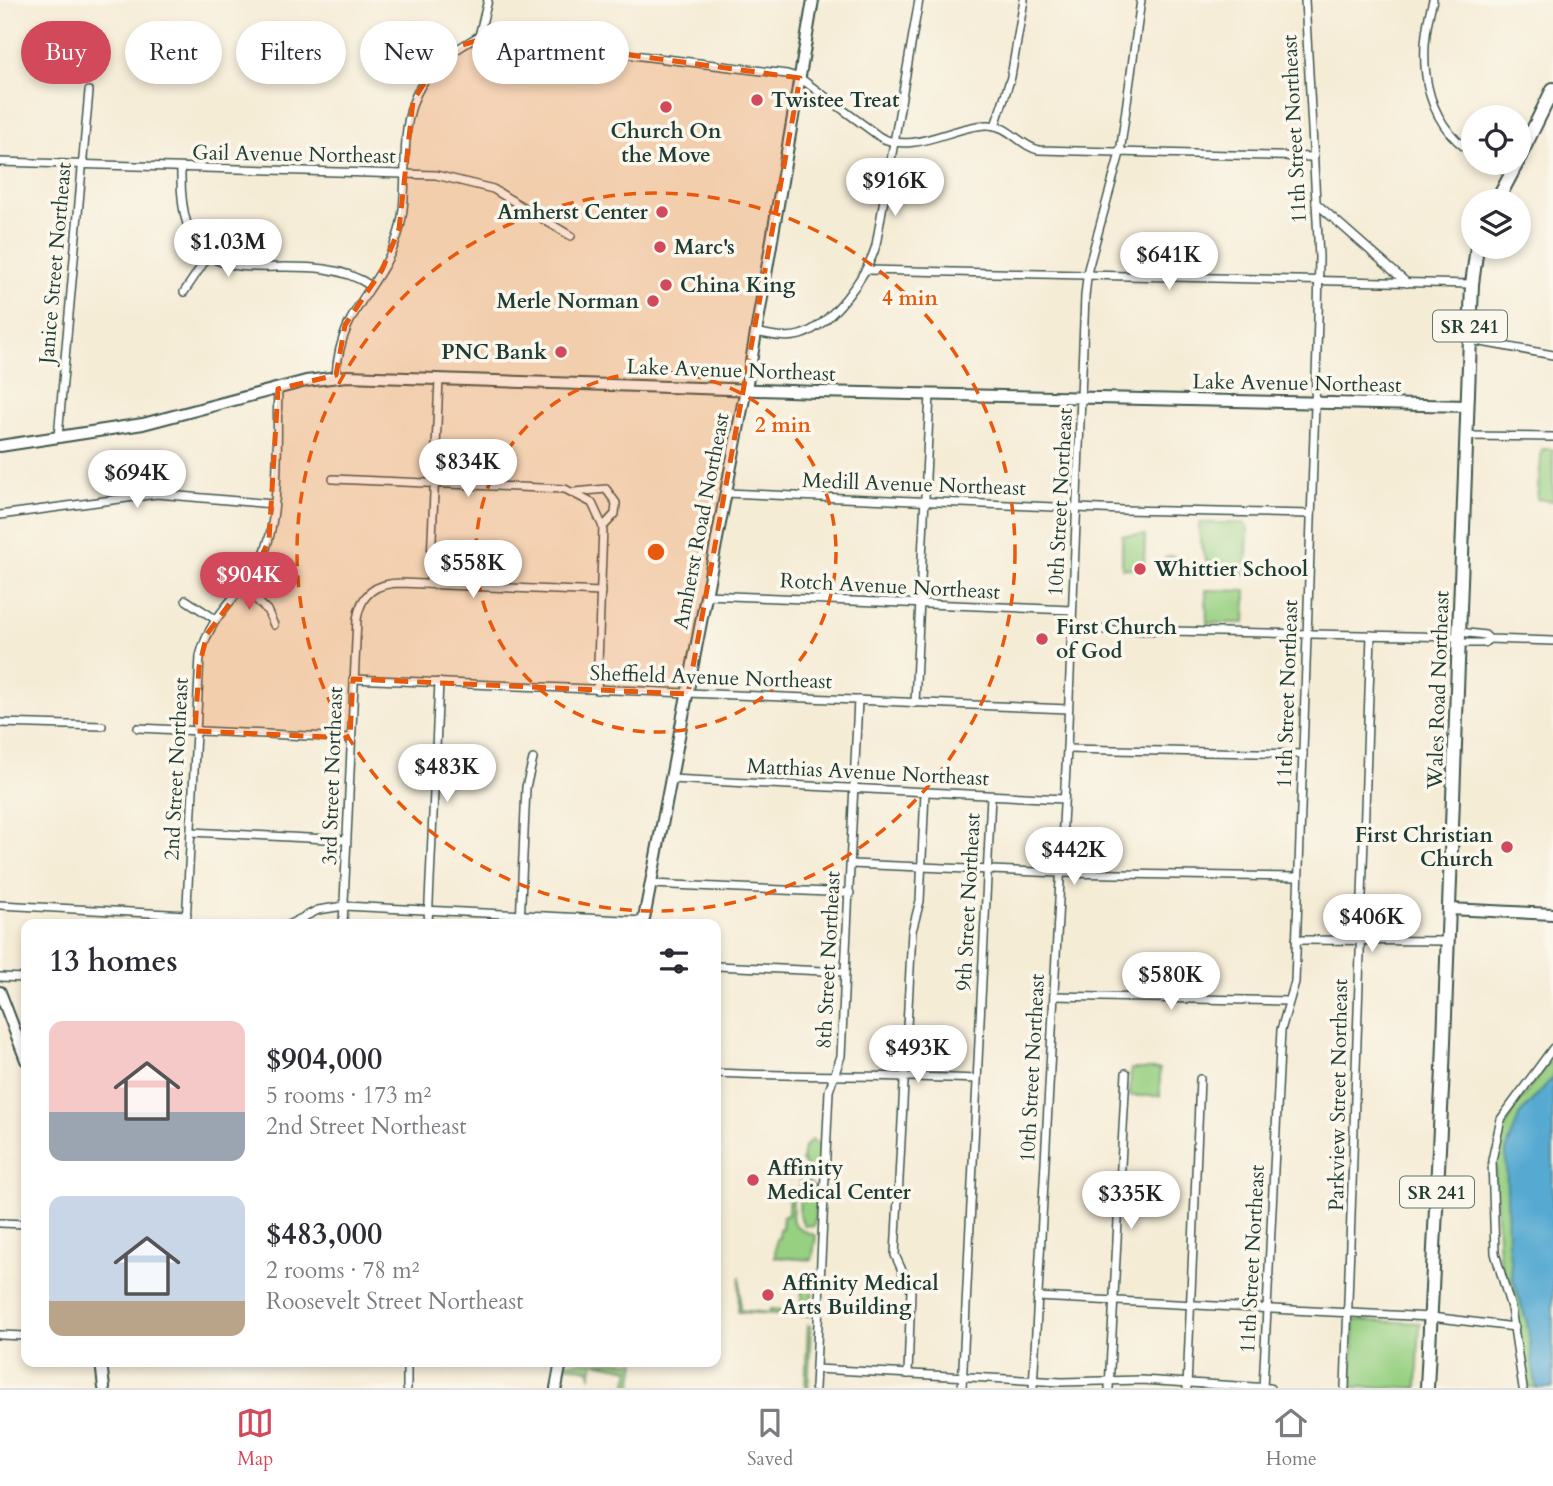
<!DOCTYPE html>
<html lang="en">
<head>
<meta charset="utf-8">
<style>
	body { margin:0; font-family:Cardo,serif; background:#f2f2f3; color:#2b2b33; height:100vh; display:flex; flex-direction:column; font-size:26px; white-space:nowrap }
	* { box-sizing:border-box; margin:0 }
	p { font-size:23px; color:#7c7c81 }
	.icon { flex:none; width:38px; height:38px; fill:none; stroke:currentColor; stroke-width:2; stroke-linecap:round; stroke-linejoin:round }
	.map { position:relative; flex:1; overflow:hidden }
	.details { position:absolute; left:21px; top:919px; width:700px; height:448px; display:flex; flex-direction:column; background:#fff; border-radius:14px; box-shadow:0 4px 10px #0003 }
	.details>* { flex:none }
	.banner { position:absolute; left:21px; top:21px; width:700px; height:63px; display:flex; gap:14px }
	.fabs { position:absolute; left:1461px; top:105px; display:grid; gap:14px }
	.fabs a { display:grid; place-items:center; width:70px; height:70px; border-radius:50%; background:#fff; box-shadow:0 4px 10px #0003; font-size:35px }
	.price { position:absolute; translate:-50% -60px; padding:0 16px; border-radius:24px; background:#fff; color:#222; font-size:23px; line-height:46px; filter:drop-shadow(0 2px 4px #0008) }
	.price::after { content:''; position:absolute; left:50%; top:42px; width:21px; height:16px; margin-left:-10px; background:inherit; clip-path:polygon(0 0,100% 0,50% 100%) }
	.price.current { background:#d1495b; color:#fff }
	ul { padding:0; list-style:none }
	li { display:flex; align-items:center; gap:21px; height:175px; padding:0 28px }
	li span { display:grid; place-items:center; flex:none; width:196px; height:140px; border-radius:14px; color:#555 }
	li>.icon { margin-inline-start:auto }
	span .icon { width:84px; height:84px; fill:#fffc; stroke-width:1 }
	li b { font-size:30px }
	h2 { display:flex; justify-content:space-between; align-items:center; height:84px; padding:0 28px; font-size:30px }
	.tag { padding:0 24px; border-radius:32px; background:#fff; box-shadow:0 4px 10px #0003; font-size:24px; line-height:63px }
	.tag.current { background:#d1495b; color:#fff }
	.dock { display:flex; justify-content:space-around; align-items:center; height:98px; border-top:2px solid #e1e1e2; background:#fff; font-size:19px; color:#7c7c81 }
	.dock a { display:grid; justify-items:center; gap:4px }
	.dock .current { color:#d1495b }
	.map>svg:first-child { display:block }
	.green { fill:#98d082; stroke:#5c865b; stroke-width:2 }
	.water { fill:#57aad2; stroke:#3b7483; stroke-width:2 }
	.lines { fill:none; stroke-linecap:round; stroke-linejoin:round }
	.street-casing { stroke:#3f574c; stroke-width:10 }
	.secondary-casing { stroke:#3f574c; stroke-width:14 }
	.primary-casing { stroke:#3f574c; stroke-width:16 }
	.street { stroke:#fff; stroke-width:7 }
	.secondary { stroke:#fff; stroke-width:10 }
	.primary { stroke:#fff; stroke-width:12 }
	.marked { fill:#e8590c; fill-opacity:0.2; stroke:#e8590c; stroke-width:5; stroke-dasharray:14 9; stroke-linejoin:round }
	.ring { fill:none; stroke:#e8590c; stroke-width:3.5; stroke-dasharray:12 9 }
	.poi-dot { fill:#d1495b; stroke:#fbf7ec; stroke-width:2.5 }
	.labels { text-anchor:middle; stroke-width:7; stroke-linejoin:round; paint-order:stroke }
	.shield { fill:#fbf7ec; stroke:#61756b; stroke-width:2 }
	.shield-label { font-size:19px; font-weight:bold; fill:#1f3d34 }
	.poi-label { font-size:21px; font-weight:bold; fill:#1f3d34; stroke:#fbf7ec; text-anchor:start }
	.street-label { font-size:21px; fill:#1f3d34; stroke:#fbf7ec }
	.centre { fill:#e8590c; stroke:#fbf7ec; stroke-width:3.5 }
	.ring-label { font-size:21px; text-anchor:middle; font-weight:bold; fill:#e8590c; stroke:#fbf7ec; stroke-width:7; stroke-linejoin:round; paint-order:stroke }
</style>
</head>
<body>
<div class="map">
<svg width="1553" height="1388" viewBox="0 0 1553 1388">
	<rect width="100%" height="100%" fill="#fbf7ec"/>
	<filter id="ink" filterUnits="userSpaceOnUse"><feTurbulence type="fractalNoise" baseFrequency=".0143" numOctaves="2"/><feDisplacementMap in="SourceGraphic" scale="14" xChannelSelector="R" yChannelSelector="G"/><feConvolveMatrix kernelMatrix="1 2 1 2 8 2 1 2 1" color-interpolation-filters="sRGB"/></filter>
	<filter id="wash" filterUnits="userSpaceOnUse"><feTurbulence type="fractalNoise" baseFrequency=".00686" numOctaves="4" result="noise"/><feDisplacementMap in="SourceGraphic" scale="28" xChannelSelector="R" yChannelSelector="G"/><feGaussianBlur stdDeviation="1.57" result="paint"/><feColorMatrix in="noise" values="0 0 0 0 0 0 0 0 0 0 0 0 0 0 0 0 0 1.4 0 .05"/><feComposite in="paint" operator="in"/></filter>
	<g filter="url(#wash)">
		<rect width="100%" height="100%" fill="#f5ecd6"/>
		<!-- green -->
		<g class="green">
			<path d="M1542 449H1553V501L1537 499Z"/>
			<path d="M1199 523H1244L1248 528 1246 574C1206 574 1200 559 1199 523Z"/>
			<path d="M1122 535H1145L1144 569 1122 568Z"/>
			<circle cx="1171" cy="564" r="8"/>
			<path d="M1206 590 1246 591 1245 623H1207Z"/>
			<path d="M1553 1057V1388H1528L1516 1314 1499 1256 1495 1183 1497 1142 1515 1108Z"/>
			<path d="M1131 1069H1160V1096H1130Z"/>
			<path d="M812 1140 820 1145 819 1174H813L802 1161 804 1147Z"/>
			<path d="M801 1173 818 1192 814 1226 804 1225 799 1215Z"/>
			<path d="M789 1193C802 1213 775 1221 816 1236L812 1260 775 1257 776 1239 779 1238V1229L782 1228 783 1216 788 1215Z"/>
			<path d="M740 1276V1310L769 1313 770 1309 780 1310 779 1314 738 1312Z"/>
			<path d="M803 1277 814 1278 810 1316H800Z"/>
			<path d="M1355 1320 1420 1323 1417 1388 1351 1387Z"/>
			<path d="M808 1325 811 1327 808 1388H805Z"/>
			<path d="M567 1362H636L632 1388H626L630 1369 594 1362 591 1375 589 1369 566 1365Z"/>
		</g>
		<!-- water -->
		<path class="water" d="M1553 1077V1388H1536L1527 1323 1512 1276 1508 1242 1506 1151 1520 1114Z"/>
	</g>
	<g filter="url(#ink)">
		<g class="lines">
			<!-- street casing -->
			<g class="street-casing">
				<g id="street">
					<path d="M1433 0C1417 56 1421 120 1474 154"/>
					<path d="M479 36 488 0"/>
					<path d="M400 39 433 69"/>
					<path d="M995 126 1011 77 1024 0"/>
					<path d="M0 162 436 175 493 189 571 236"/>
					<path d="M1489 163 1511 173"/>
					<path d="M181 170C178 326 293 233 371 286"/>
					<path d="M1316 203 1407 283"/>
					<path d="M868 270 1472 284"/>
					<path d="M184 292 209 255"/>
					<path d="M756 332C770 335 785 339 800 335 829 327 869 274 876 245L919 0"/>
					<path d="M1470 340 1553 355"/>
					<path d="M336 376C340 306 382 290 399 231 411 187 397 134 417 93 430 66 454 50 479 36L787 74 800 78 880 137C913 155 952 126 986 125 1009 124 1019 146 1039 150L1314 157"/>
					<path d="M1467 436 1553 437"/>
					<path d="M58 437 89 91"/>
					<path d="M333 479 565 489 592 503 603 527"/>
					<path d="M575 492 606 489 616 503 615 514 603 527 597 690"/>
					<path d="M726 493 1123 510 1311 514"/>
					<path d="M0 515 157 494 273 504"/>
					<path d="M430 584 439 379"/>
					<path d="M242 586 267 610 274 625"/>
					<path d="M706 595 1072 610"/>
					<path d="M186 600 215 619"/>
					<path d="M1072 629 1459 637"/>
					<path d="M1460 632 1485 635 1489 639 1553 641"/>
					<path d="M1459 643H1484L1489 639"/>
					<path d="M353 679 1068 709"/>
					<path d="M915 703 930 394"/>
					<path d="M0 723 102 726"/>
					<path d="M138 728 350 738"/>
					<path d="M1067 749 1303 754"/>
					<path d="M671 779 1064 799"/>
					<path d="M191 832 346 840"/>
					<path d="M851 864 1060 873 1298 877"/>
					<path d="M651 884 850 893"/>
					<path d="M0 905 187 915"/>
					<path d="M186 924 200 656C212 610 241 597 261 560 282 521 276 435 278 389"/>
					<path d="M290 924 318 910 344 906 644 921"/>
					<path d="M343 924 357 619C361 593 376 583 401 583L601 592"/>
					<path d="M428 924 439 682"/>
					<path d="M520 924 526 787 533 759"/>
					<path d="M1296 940 1448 941"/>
					<path d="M716 966 845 972"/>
					<path d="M0 977 26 978"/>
					<path d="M1054 996 1289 1001"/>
					<path d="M716 1073C803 1077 889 1075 976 1079"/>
					<path d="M0 1223 26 1224"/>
					<path d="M1037 1297 1431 1317 1515 1327"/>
					<path d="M0 1335 26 1336"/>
					<path d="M816 1369 1062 1382 1141 1380 1270 1388"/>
					<path d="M908 1374 911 1290 895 1255 912 931 920 901 925 792"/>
					<path d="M407 1388V1362"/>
					<path d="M815 1388 829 1091 841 1056 858 700"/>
					<path d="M962 1388 991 796"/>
					<path d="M1033 1388 1067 749 1085 296 1088 269 1120 153 1141 0"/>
					<path d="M1109 1388 1126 1073"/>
					<path d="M1187 1388 1200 1079"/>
					<path d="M1263 1388 1281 1030 1295 982 1318 319 1319 257 1305 0"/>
					<path d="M1345 1388 1371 635"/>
					<path d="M1523 1388 1511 1308 1495 1253 1492 1160 1501 1119 1553 1048"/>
				</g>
			</g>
			<!-- secondary casing -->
			<g class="secondary-casing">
				<g id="secondary">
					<path d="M0 446 143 424 306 381 347 376 817 392 1468 406"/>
					<path d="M1449 909 1553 914"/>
					<path d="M643 924 751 362 813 0"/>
					<path d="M0 992 26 1060"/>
					<path d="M101 1362 104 1388"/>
					<path d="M556 1388 561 1362"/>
				</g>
			</g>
			<!-- primary casing -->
			<g class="primary-casing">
				<g id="primary">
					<path d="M1519 158 1553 89"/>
					<path d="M1497 201 1517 163"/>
					<path d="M1427 1388 1443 1069 1472 284 1477 247"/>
				</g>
			</g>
			<!-- street -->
			<use href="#street" class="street"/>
			<!-- secondary -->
			<use href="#secondary" class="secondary"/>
			<!-- primary -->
			<use href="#primary" class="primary"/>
		</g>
	</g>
	<!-- marked area -->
	<path class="marked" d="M490 36 800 78 688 694 353 679 350 738 195 731 199 667 207 634 256 568 269 540 278 389 336 375 345 325 382 270 399 229 413 101 433 69 463 45Z"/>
	<!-- distance rings -->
	<g class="ring">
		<circle cx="656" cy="552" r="180"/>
		<circle cx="656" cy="552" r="359"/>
	</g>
	<!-- markers -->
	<g class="poi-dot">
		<circle cx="757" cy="100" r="7"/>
		<circle cx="666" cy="107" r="7"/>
		<circle cx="662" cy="212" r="7"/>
		<circle cx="660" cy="247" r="7"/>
		<circle cx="666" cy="285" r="7"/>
		<circle cx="653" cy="301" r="7"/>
		<circle cx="561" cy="352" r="7"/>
		<circle cx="1140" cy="569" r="7"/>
		<circle cx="1042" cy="639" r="7"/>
		<circle cx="1507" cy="847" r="7"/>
		<circle cx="753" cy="1180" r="7"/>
		<circle cx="768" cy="1295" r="7"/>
	</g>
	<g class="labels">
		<!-- shield labels -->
		<g class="shield">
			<rect x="1433" y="310.5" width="74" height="31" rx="5"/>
			<rect x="1400" y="1176.5" width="74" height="31" rx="5"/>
		</g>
		<g class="shield-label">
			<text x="1470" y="333">SR 241</text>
			<text x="1437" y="1199">SR 241</text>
		</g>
		<!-- poi labels -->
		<g class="poi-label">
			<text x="771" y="107">Twistee Treat</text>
			<text x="666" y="138" text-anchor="middle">Church On<tspan x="666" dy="24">the Move</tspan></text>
			<text x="648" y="219" text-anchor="end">Amherst Center</text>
			<text x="674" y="254">Marc's</text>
			<text x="680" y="292">China King</text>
			<text x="639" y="308" text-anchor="end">Merle Norman</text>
			<text x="547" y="359" text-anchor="end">PNC Bank</text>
			<text x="1154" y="576">Whittier School</text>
			<text x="1056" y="634">First Church<tspan x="1056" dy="24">of God</tspan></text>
			<text x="1493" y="842" text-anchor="end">First Christian<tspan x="1493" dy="24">Church</tspan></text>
			<text x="767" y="1175">Affinity<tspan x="767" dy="24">Medical Center</tspan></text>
			<text x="782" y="1290">Affinity Medical<tspan x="782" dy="24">Arts Building</tspan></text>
		</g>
		<!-- street labels -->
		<g class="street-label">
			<text transform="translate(1294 129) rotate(-93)" y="7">11th Street Northeast</text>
			<text transform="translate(294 154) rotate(1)" y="7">Gail Avenue Northeast</text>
			<text transform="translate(55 263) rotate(-85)" y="7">Janice Street Northeast</text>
			<text transform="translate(731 370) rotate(2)" y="7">Lake Avenue Northeast</text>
			<text transform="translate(1297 383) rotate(1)" y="7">Lake Avenue Northeast</text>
			<text transform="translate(914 484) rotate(2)" y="7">Medill Avenue Northeast</text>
			<text transform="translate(1060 502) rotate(-87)" y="7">10th Street Northeast</text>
			<text transform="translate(701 521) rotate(-79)" y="7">Amherst Road Northeast</text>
			<text transform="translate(890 586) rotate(3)" y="7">Rotch Avenue Northeast</text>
			<text transform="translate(711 677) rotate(2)" y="7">Sheffield Avenue Northeast</text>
			<text transform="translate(1438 690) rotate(-88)" y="7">Wales Road Northeast</text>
			<text transform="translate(1287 694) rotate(-88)" y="7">11th Street Northeast</text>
			<text transform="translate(176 769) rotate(-87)" y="7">2nd Street Northeast</text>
			<text transform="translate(868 772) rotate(3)" y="7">Matthias Avenue Northeast</text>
			<text transform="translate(332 776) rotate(-88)" y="7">3rd Street Northeast</text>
			<text transform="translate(968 902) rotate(-87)" y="7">9th Street Northeast</text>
			<text transform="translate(828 960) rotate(-87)" y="7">8th Street Northeast</text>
			<text transform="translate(1032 1068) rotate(-87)" y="7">10th Street Northeast</text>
			<text transform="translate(1338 1095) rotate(-89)" y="7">Parkview Street Northeast</text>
			<text transform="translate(1252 1259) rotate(-87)" y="7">11th Street Northeast</text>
		</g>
	</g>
	<circle cx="656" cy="552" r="10" class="centre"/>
	<g class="ring-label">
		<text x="910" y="305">4 min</text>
		<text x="783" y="432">2 min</text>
	</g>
</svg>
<div class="fabs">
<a><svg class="icon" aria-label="locate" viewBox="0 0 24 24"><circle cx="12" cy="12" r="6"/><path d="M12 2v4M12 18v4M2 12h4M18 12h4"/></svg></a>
<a><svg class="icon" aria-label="layers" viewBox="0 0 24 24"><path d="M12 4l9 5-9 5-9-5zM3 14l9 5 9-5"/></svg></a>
</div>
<b class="price" style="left:895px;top:218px">$916K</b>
<b class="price" style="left:228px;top:279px">$1.03M</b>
<b class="price" style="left:1169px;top:292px">$641K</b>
<b class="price" style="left:468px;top:499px">$834K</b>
<b class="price" style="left:137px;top:510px">$694K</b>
<b class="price" style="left:473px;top:600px">$558K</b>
<b class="price current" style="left:249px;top:612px">$904K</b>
<b class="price" style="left:447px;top:804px">$483K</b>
<b class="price" style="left:1074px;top:887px">$442K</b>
<b class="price" style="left:1372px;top:954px">$406K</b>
<b class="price" style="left:1171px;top:1012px">$580K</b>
<b class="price" style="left:918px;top:1085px">$493K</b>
<b class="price" style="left:1131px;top:1231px">$335K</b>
<div class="banner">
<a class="tag current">Buy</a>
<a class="tag">Rent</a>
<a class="tag">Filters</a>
<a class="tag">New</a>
<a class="tag">Apartment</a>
</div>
<section class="details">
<h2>13 homes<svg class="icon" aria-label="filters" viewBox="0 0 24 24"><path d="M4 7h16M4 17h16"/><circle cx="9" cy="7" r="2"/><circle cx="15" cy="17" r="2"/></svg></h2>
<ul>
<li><span style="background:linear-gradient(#f6c9c9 65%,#9aa5b1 0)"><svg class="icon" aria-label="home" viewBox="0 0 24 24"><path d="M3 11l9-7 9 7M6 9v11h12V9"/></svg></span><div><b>$904,000</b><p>5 rooms · 173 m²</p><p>2nd Street Northeast</p></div></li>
<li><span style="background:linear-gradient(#c9d6e8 75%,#b9a48a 0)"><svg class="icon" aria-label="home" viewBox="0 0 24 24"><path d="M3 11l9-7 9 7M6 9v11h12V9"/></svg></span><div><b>$483,000</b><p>2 rooms · 78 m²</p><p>Roosevelt Street Northeast</p></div></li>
</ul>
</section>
</div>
<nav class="dock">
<a class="current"><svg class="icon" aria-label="map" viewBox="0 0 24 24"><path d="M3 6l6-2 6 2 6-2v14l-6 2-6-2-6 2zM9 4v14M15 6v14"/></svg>Map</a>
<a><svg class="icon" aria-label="saved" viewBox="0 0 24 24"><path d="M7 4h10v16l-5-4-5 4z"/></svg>Saved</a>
<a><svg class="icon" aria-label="home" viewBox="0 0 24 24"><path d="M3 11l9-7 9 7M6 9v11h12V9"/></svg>Home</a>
</nav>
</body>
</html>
